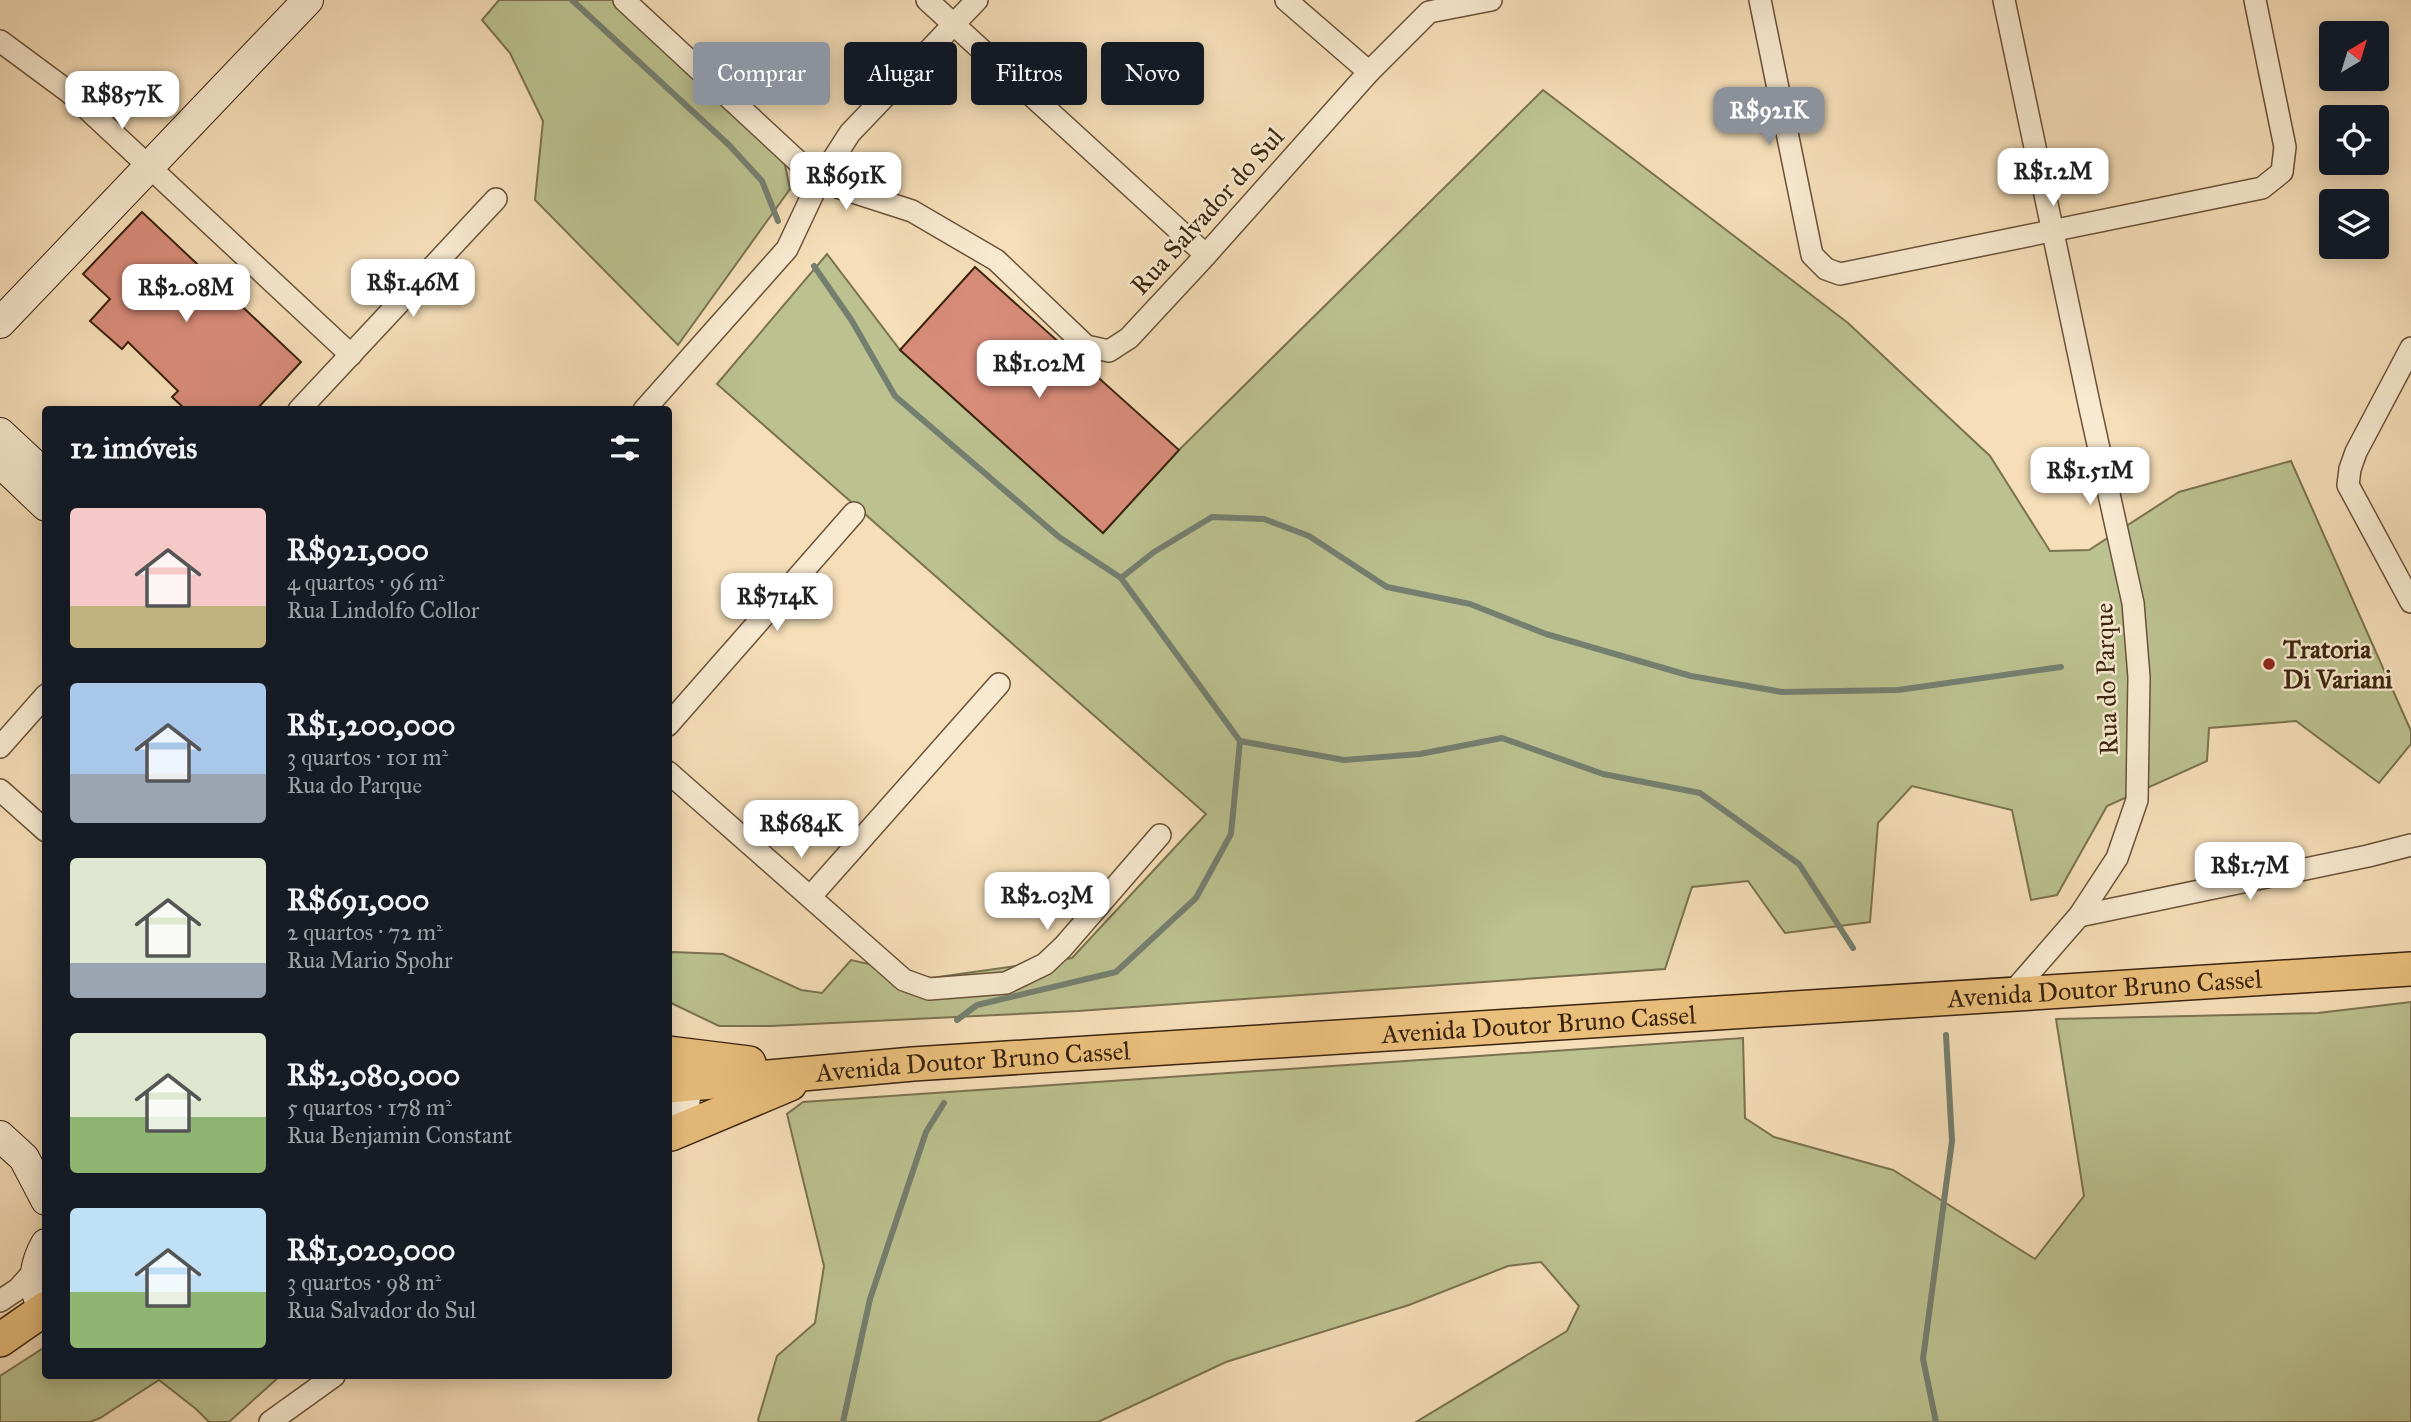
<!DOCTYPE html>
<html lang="pt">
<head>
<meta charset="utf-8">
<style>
	body { margin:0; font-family:"IM FELL Great Primer",serif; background:#242831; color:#f1f3f6; height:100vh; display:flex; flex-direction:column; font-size:26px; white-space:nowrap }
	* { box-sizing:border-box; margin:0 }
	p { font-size:23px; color:#9ea1a6 }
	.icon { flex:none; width:38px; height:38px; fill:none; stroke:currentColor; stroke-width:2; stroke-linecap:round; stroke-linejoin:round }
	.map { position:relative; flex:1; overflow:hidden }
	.drawer { position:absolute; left:42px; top:406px; width:630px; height:973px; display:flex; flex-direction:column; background:#171b24; border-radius:7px; box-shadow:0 4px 18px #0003 }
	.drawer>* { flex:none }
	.top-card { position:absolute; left:693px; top:42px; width:665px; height:63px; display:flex; gap:14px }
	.needle { width:46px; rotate:38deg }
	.tools { position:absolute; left:2319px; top:21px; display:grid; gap:14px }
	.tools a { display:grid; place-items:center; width:70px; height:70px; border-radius:7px; background:#171b24; box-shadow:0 4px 18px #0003; font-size:35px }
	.price { position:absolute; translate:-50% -60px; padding:0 16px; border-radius:14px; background:#fff; color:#222; font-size:23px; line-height:46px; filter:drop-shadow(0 2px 4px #0008) }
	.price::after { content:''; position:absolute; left:50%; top:42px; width:21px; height:16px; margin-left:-10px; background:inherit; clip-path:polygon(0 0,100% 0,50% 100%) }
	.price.active { background:#8c9099; color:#fff }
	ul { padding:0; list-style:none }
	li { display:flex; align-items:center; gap:21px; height:175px; padding:0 28px }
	li span { display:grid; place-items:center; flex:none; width:196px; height:140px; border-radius:7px; color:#555 }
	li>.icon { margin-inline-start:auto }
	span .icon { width:84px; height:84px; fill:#fffc; stroke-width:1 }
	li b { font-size:30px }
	h2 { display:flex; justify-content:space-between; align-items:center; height:84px; padding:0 28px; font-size:30px }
	.pill { padding:0 24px; border-radius:7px; background:#171b24; box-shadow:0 4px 18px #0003; font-size:24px; line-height:63px }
	.pill.active { background:#8c9099; color:#fff }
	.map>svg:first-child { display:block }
	.green { fill:#bbc18f; stroke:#7b724e; stroke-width:2 }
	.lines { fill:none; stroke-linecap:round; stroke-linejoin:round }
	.stream { stroke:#757f70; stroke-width:6 }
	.building { fill:#d88c7a; stroke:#3b240e; stroke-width:2 }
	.street-casing { stroke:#6a5238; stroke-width:24 }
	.secondary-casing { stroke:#3b240e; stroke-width:32 }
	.primary-casing { stroke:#3b240e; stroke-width:36 }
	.street { stroke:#f8ead1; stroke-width:21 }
	.secondary { stroke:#f8ead1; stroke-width:30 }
	.primary { stroke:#eabf7c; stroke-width:33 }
	.poi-dot { fill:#8f2418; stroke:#f8ead1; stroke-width:2.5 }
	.labels { text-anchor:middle; stroke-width:5; stroke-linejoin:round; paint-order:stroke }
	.street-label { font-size:26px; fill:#3b240e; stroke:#f8ead1 }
	.poi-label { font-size:26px; font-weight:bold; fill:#3b240e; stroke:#f8ead1; text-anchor:start }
</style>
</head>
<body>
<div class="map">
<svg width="2411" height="1422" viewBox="0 0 2411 1422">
	<rect width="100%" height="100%" fill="#f5deb8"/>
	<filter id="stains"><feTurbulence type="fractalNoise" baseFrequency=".00286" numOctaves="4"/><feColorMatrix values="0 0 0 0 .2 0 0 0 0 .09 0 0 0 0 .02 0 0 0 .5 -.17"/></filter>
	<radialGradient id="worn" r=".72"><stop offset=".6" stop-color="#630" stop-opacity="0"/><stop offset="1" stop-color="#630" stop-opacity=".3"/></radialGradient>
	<!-- green -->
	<g class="green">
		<path d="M499 0H624L763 133 785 165 790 189 678 345 535 200 543 121 510 53 482 20Z"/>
		<path d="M1543 90 1848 323 1990 456 2050 551 2089 550 2179 492 2291 461 2411 731V744L2379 783 2296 721 2209 728 2207 761 2107 806 2057 895 2031 900 2012 810 1912 786 1878 823 1870 922 1785 933 1748 881 1692 887 1665 969 1078 1011 771 1026H719L669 1002V955L673 952 723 954 801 990 822 993 851 960 931 978 1072 958 1206 814 717 384 827 254 900 350 1103 533 1179 450Z"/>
		<path d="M2411 1002V1422H1416L1567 1331 1579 1306 1541 1262 1508 1266 1409 1305 1226 1362 1098 1422H759L758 1420 777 1356 815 1323 824 1266 787 1114 803 1102 1743 1038 1745 1118 1774 1137 1893 1170 2035 1259 2084 1196 2056 1019 2318 1013Z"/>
		<path d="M45 1347 46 1376H280L229 1422H209L196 1409 159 1380 100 1418 90 1422H0V1376Z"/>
	</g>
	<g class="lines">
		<!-- stream -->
		<g class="stream">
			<path d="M572 0 729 145 762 181 778 221"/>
			<path d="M814 266 852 321 895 396 1059 537 1121 578 1240 741 1231 834 1196 898 1116 972 977 1005 957 1020"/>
			<path d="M1121 578 1154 552 1212 517 1264 519 1309 536 1387 587 1470 604 1546 634 1691 676 1782 692 1898 690 2061 667"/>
			<path d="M1240 741 1344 760 1420 754 1502 738 1603 774 1700 793 1799 864 1853 948"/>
			<path d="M843 1422 870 1299 926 1132 944 1103"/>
			<path d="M1936 1422 1923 1359 1952 1141 1946 1035"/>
		</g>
	</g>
	<!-- building -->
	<g class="building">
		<path d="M142 212 301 362 256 410H186L172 397 178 391 128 342 122 349 90 321 110 299 83 274Z"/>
		<path d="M975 267 1179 450 1103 533 900 350Z"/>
	</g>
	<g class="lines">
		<!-- street casing -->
		<g class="street-casing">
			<g id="street">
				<path d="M624 0 819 181 912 211 996 260 1086 346 1109 351 1129 338 1206 255 1369 72 1429 12 1491 0"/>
				<path d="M927 0 1206 255"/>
				<path d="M1286 0 1369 72"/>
				<path d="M1760 0 1812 255 1826 269 1840 274 2262 188 2282 172 2285 147 2255 0"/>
				<path d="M2004 0 2090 408 2133 603 2139 677 2137 800 2117 858 2079 916 2011 994"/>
				<path d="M0 41 69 92 351 355"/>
				<path d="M2411 348 2356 452 2350 469 2348 485 2411 602"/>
				<path d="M299 410 496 199"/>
				<path d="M644 410 787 249 819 181 850 133 977 0"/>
				<path d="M668 725 854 513"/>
				<path d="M0 747 46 695"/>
				<path d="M668 772 904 980 929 989 1006 983 1045 964 1063 947 1160 835"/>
				<path d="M0 790 46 831"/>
				<path d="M811 896 999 684"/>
				<path d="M2079 916 2368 856 2411 845"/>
				<path d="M0 1301 18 1289 36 1269"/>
				<path d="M270 1422 334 1376"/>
			</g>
		</g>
		<!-- secondary casing -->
		<g class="secondary-casing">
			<g id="secondary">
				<path d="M0 323 308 0"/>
				<path d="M0 433 46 476"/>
				<path d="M0 462 46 506"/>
				<path d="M0 1136 24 1158 46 1200"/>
				<path d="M668 1136C687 1115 691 1087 675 1063"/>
				<path d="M46 1244C34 1265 30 1290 46 1310"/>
			</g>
		</g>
		<!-- primary casing -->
		<g class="primary-casing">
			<g id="primary">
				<path d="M668 1053 749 1063"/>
				<path id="s1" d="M668 1086 913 1064 2411 969"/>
				<path d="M671 1134 790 1084"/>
				<path d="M0 1340 46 1308"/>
			</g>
		</g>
		<!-- street -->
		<use href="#street" class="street"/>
		<!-- secondary -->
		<use href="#secondary" class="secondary"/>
		<!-- primary -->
		<use href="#primary" class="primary"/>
	</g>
	<!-- markers -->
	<circle class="poi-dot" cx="2269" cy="664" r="7"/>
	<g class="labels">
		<!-- street labels -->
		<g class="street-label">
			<text transform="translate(1207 211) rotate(-48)" y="9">Rua Salvador do Sul</text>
			<text transform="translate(2106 679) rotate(-92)" y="9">Rua do Parque</text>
			<text dy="9" stroke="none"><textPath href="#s1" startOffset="1440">Avenida Doutor Bruno Cassel</textPath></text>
			<text dy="9" stroke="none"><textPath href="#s1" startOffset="873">Avenida Doutor Bruno Cassel</textPath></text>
			<text dy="9" stroke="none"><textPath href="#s1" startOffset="306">Avenida Doutor Bruno Cassel</textPath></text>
		</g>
		<!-- poi labels -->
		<g class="poi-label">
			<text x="2283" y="658">Tratoria<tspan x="2283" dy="30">Di Variani</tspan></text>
		</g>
	</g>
	<rect width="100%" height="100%" filter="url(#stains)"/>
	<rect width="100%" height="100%" fill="url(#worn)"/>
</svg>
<div class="tools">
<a><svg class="needle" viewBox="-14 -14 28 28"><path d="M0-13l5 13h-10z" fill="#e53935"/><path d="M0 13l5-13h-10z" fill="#9ea1a6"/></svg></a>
<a><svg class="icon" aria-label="locate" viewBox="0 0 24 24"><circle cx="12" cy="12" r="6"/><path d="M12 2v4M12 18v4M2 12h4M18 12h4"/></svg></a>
<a><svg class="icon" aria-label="layers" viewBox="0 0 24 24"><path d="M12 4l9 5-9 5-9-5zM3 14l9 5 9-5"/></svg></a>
</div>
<b class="price" style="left:122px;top:131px">R$857K</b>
<b class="price active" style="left:1769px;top:147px">R$921K</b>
<b class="price" style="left:2053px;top:208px">R$1.2M</b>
<b class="price" style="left:846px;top:212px">R$691K</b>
<b class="price" style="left:413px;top:319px">R$1.46M</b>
<b class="price" style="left:186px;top:324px">R$2.08M</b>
<b class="price" style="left:1039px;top:400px">R$1.02M</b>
<b class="price" style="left:2090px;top:507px">R$1.51M</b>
<b class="price" style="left:777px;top:633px">R$714K</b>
<b class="price" style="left:801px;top:860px">R$684K</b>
<b class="price" style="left:2250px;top:902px">R$1.7M</b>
<b class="price" style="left:1047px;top:932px">R$2.03M</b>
<div class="top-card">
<a class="pill active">Comprar</a>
<a class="pill">Alugar</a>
<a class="pill">Filtros</a>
<a class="pill">Novo</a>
</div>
<section class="drawer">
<h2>12 imóveis<svg class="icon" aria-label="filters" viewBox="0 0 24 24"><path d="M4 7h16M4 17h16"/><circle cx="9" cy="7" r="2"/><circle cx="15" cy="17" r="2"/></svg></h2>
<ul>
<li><span style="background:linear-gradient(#f6c9c9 70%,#c2b280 0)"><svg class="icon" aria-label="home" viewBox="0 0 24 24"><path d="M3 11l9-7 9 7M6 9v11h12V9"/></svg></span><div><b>R$921,000</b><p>4 quartos · 96 m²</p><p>Rua Lindolfo Collor</p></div></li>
<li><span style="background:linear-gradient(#a9c7e8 65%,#9aa5b1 0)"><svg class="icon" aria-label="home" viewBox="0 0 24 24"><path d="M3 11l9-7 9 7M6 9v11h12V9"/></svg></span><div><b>R$1,200,000</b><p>3 quartos · 101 m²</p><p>Rua do Parque</p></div></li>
<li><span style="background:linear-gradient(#dfe7d0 75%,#9aa5b1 0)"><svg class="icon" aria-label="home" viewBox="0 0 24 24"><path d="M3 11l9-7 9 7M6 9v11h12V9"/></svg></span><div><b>R$691,000</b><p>2 quartos · 72 m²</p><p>Rua Mario Spohr</p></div></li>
<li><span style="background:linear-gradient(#dfe7d0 60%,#8fb573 0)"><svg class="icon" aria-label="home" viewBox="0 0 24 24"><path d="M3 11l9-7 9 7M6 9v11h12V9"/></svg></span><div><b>R$2,080,000</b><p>5 quartos · 178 m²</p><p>Rua Benjamin Constant</p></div></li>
<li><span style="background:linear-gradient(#bfe0f5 60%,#8fb573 0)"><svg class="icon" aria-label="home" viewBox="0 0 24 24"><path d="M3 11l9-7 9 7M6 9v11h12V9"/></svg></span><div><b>R$1,020,000</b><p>3 quartos · 98 m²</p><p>Rua Salvador do Sul</p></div></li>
</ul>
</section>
</div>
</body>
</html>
